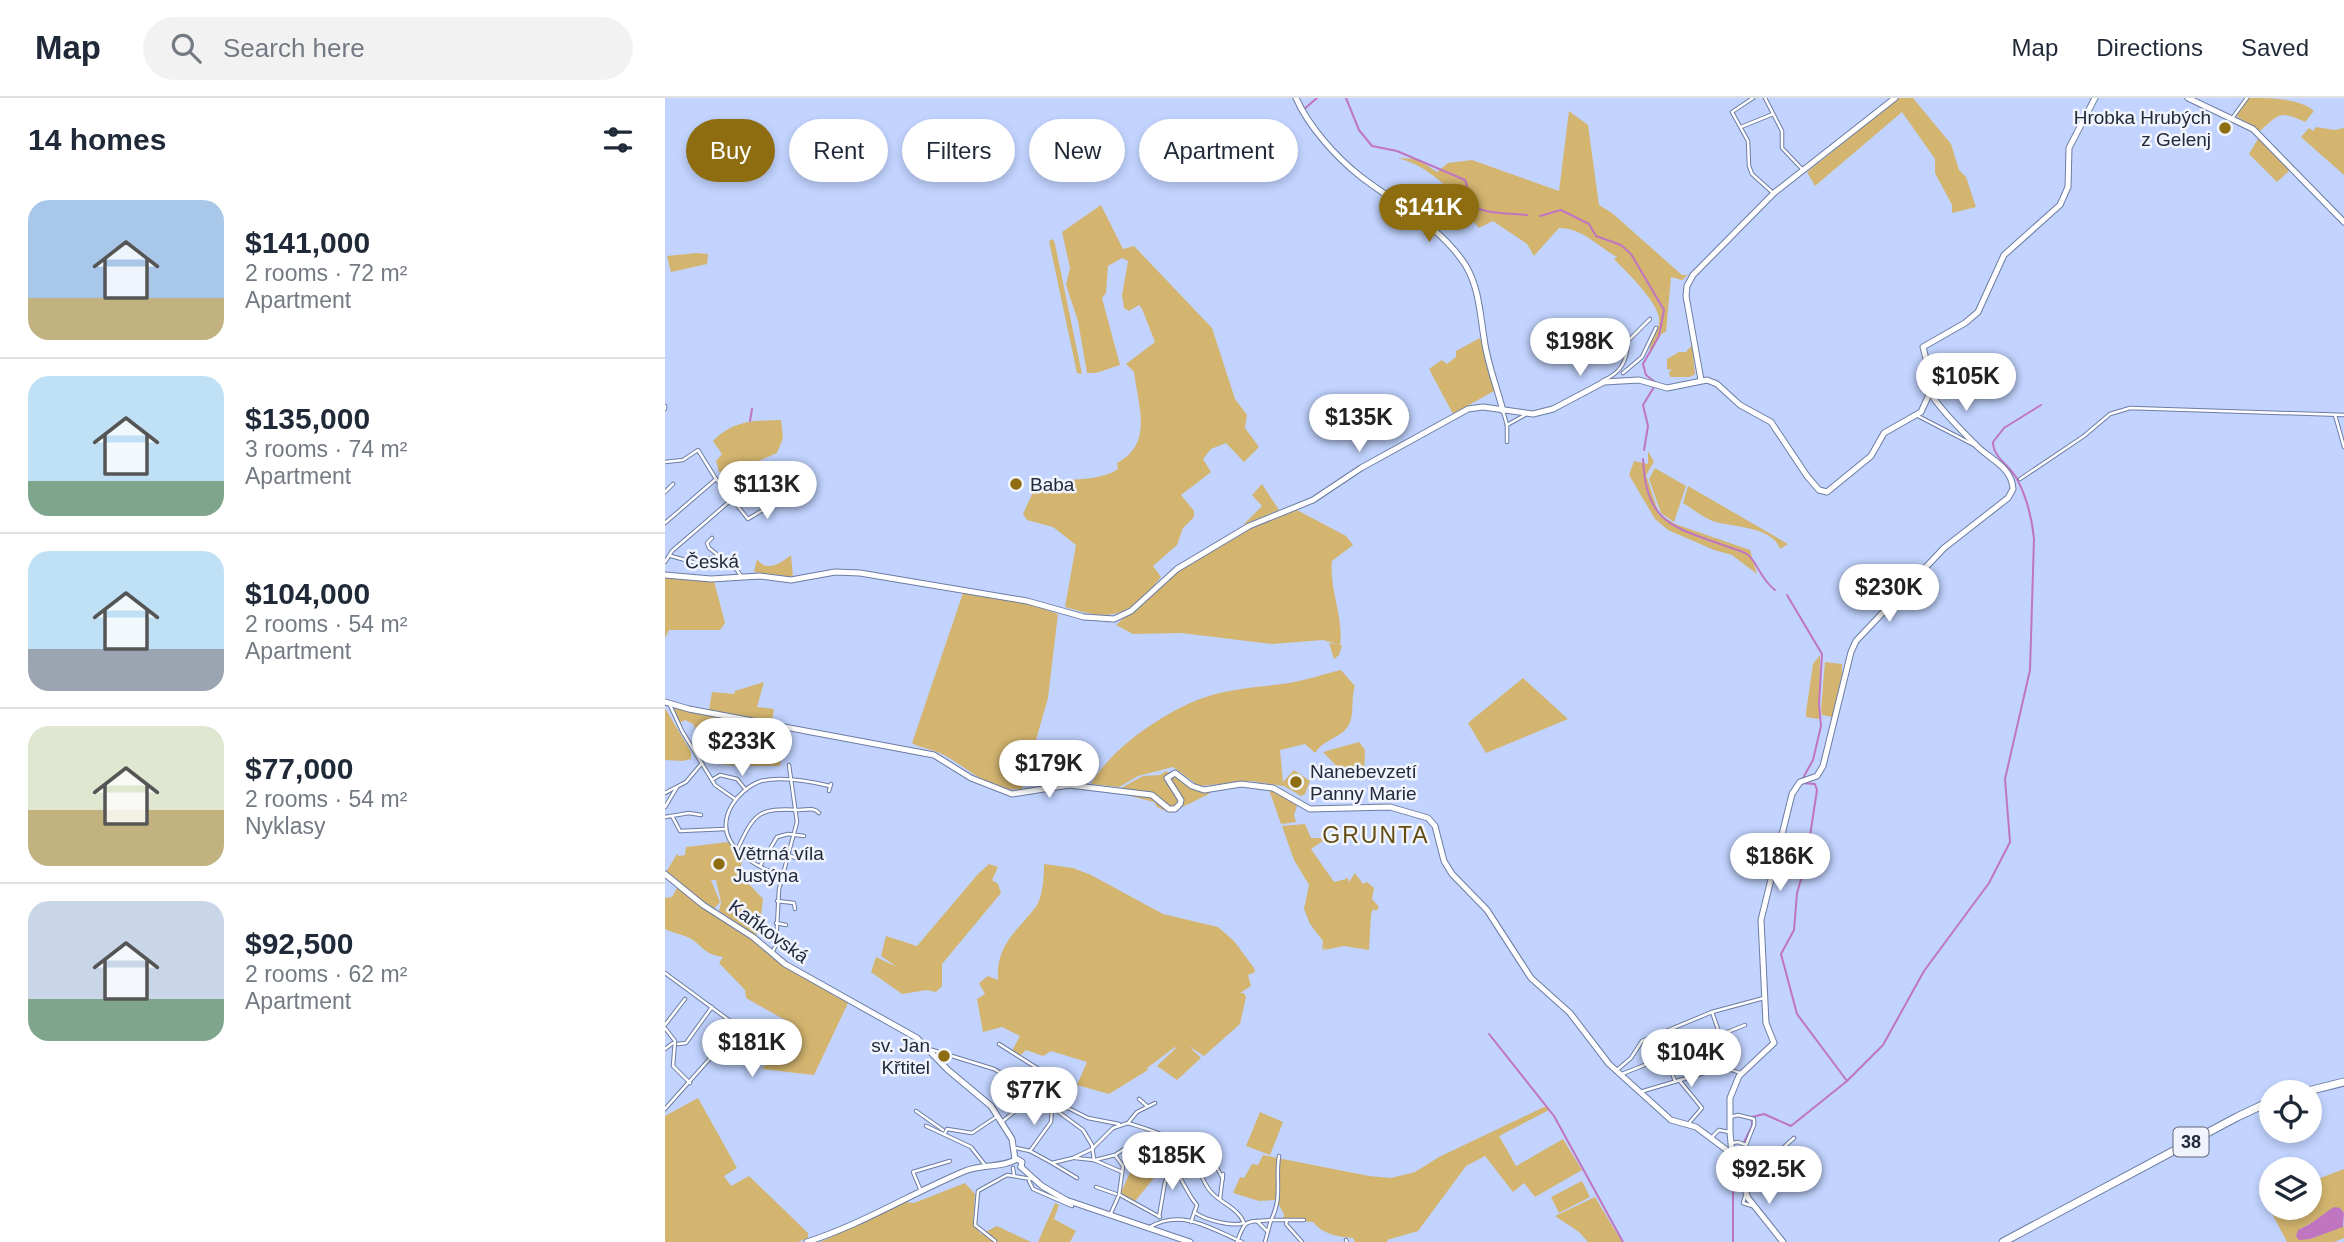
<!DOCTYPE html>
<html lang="en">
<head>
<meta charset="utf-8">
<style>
	body { margin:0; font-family:Helvetica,sans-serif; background:#f2f2f3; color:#1f2937; height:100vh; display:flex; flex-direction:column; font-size:26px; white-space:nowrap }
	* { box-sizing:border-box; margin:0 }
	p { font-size:23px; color:#747a83 }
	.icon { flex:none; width:38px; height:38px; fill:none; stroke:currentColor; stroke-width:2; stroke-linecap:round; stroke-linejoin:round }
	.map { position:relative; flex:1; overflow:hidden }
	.side { display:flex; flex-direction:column; background:#fff; width:665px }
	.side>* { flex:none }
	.guide { position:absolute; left:21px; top:21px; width:665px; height:63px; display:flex; gap:14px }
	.controls { position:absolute; left:1594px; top:982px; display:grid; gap:14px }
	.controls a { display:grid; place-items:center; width:63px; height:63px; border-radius:50%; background:#fff; box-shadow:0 4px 10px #0003; font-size:35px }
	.price { position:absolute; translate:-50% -60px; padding:0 16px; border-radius:24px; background:#fff; color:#222; font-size:23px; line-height:46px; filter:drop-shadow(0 2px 4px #0008) }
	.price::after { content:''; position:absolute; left:50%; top:42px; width:21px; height:16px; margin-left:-10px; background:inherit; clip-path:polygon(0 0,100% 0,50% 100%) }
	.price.selected { background:#8d6d10; color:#fff }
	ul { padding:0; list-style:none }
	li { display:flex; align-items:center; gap:21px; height:175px; padding:0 28px }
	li+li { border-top:2px solid #e0e1e3 }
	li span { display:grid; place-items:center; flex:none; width:196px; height:140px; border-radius:21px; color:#555 }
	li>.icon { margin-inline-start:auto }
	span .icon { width:84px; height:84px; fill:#fffc; stroke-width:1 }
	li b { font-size:30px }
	h2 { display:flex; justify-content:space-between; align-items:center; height:84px; padding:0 28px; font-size:30px }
	.chip { padding:0 24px; border-radius:32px; background:#fff; box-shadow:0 4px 10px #0003; font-size:24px; line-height:63px }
	.chip.selected { background:#8d6d10; color:#fff }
	header { display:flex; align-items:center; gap:42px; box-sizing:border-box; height:98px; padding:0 35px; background:#fff; border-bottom:2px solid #e0e1e3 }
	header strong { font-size:33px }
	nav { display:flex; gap:38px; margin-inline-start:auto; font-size:24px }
	.search { width:490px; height:63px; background:#f2f2f3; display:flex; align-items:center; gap:18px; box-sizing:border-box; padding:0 24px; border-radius:38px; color:#747a83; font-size:26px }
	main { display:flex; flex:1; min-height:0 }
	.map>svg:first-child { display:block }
	.green { fill:#d3b56f }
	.water { fill:#c075c1 }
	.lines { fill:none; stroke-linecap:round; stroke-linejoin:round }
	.stream { stroke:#c075c1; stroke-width:2 }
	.street-casing { stroke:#6c7ca2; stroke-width:4.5 }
	.secondary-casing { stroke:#6c7ca2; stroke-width:7 }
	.primary-casing { stroke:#6c7ca2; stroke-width:9 }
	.street { stroke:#fff; stroke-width:2.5 }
	.secondary { stroke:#fff; stroke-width:5 }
	.primary { stroke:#fff; stroke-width:7 }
	.poi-dot { fill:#8d6d10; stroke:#f1f4fd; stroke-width:2.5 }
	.labels { text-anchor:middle; stroke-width:5; stroke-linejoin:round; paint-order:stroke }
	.shield { fill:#f1f4fd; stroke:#616774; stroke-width:2 }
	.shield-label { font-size:18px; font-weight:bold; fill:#232a3a }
	.poi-label { font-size:19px; fill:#232a3a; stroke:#f1f4fd; text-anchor:start }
	.street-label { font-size:19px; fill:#232a3a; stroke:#f1f4fd }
	.quarter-label { font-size:23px; letter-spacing:2px; fill:#644d12; stroke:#f1f4fd }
</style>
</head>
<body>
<header>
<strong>Map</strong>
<div class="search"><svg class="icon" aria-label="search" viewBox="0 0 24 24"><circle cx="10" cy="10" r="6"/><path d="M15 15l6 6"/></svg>Search here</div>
<nav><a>Map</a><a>Directions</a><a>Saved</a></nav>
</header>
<main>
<section class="side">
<h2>14 homes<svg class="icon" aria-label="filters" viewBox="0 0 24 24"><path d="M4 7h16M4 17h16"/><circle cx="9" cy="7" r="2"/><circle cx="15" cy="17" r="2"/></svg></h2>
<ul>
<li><span style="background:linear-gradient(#a9c7e8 70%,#c2b280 0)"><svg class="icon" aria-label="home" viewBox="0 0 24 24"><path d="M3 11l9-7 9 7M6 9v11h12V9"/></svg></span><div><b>$141,000</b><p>2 rooms · 72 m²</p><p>Apartment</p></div></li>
<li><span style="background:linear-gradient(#bfe0f5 75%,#7fa58c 0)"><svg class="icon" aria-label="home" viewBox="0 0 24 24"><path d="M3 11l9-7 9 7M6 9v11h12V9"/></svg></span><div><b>$135,000</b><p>3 rooms · 74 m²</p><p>Apartment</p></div></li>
<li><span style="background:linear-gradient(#bfe0f5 70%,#9aa5b1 0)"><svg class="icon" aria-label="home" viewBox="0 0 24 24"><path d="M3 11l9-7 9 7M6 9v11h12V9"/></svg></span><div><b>$104,000</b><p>2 rooms · 54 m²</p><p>Apartment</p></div></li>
<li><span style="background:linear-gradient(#dfe7d0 60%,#c2b280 0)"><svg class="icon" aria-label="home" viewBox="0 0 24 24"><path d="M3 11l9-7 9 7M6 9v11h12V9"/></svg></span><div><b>$77,000</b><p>2 rooms · 54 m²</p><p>Nyklasy</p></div></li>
<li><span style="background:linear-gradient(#c9d6e8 70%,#7fa58c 0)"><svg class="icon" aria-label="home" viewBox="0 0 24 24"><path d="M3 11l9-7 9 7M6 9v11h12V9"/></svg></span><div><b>$92,500</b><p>2 rooms · 62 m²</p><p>Apartment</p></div></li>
</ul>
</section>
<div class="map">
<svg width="1679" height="1144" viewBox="0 0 1679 1144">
	<rect width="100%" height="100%" fill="#c1d3fe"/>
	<!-- green -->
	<g class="green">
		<path d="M1234 0H1248L1286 46 1294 72 1301 79 1311 109 1287 115V107L1270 75V61L1237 14 1150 88 1142 74Z"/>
		<path d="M1583 0C1605 0 1635 0 1649 13L1640 24C1616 12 1614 16 1595 33L1571 18Z"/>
		<path d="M904 13 923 27 934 107 947 115 1017 177H1023L1017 182 1006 179 1001 234 996 236 985 256C983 244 991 237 994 226 998 207 960 173 949 161L952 159C933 149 918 130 894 130L869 158 862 146 828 123 814 130 792 105 793 102C777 82 758 67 733 60L752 61 772 74 783 65 807 62 894 93Z"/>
		<path d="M1651 29 1670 32 1679 30V77L1636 39 1644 30 1648 33Z"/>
		<path d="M1594 39 1625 72 1612 84 1584 56Z"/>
		<path d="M436 107 458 151 469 148 547 230 570 301 582 317 580 330 594 349 579 364 561 345 546 351 538 361 546 374 516 397 529 413V419L518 430 512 447 488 468 496 479C463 519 449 524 400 509L411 447 388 429 362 422 358 416 373 383C398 380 432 385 453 371L452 365C489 345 473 308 469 274L461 266 490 244 477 211 474 207 464 213 459 210 457 197 463 163 457 160 443 168 441 195 437 200 455 267 431 275H422L413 223 401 187 405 170 397 134Z"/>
		<path d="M388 141 390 146 417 276 412 275 384 143Z"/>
		<path d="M32 155 43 156 42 166 6 174 2 158Z"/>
		<path d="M815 240 829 293 788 316 764 271 777 262 782 266 791 259V253Z"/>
		<path d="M1027 247 1030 276 1025 279H1005L1004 274 1007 272 1002 271V261L1014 254H1021Z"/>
		<path d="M116 322 118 340 112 355 75 371 54 374 51 363 57 356 48 343C69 322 88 323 116 322Z"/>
		<path d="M983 353 989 364 981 377 994 416 1010 426 1085 452 1092 476 1067 457 1049 452 1003 432 990 421 964 377 969 363 983 366Z"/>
		<path d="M990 370 1021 388 1009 424 996 415 984 381Z"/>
		<path d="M597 386 614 412 578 427 597 408 587 397Z"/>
		<path d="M1023 388 1123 446 1115 451C1108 429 1069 429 1051 424 1040 421 1028 411 1018 405Z"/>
		<path d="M632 412 681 438 688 447 667 463C664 491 679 519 675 547H677L674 557 669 561 664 545 672 546 658 542 607 546 516 535 468 536 451 527 504 479 593 426Z"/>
		<path d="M126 457 128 479 89 474 92 461C102 475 116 465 126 457Z"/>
		<path d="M0 479 49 483 60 525 55 532H4L0 540Z"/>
		<path d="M298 495 364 506 393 516 383 600 357 691C327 696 301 668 277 656 267 651 255 650 247 645Z"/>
		<path d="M1155 557 1154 621 1141 619V614L1148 566Z"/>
		<path d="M1160 564 1177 566V577L1167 619 1157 617 1156 611Z"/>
		<path d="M676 572 690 588C685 602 691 620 681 631 672 641 657 643 650 655L640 646 615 652 618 684 629 672 645 683 640 696 636 698 619 688 586 683 534 688 508 669 473 678 454 689 426 686C447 649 504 610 544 598 569 590 598 589 624 585 642 582 659 576 676 572Z"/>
		<path d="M858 580 903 621 821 655 803 625Z"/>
		<path d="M99 584 92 609 109 611 107 623 44 612 47 594 69 596 70 593Z"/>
		<path d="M0 610 26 654V661L18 663 0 662Z"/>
		<path d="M8 610 120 630 115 668H84L76 675 77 668C63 667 40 667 32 654L41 648 28 626 20 622 15 625Z"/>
		<path d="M694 644 700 652 699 681H684L658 654Z"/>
		<path d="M501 673C521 682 521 690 545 692L544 696 505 715 492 709 489 704 457 696 456 690 478 678 495 677Z"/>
		<path d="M604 692 624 700 632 708 629 717 631 724 616 726Z"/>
		<path d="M640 726 646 740H657L658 743 646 751 669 784 681 781 682 779 684 784 690 775 698 786 702 784 709 790 707 801 714 809 711 813 708 811 706 816 704 852 679 848 659 852 660 848 657 853 658 843 645 826 639 811 644 787 629 762 617 728Z"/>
		<path d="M63 744 79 760 76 767 77 785 84 786 98 801 95 827 91 838 54 813 56 804 51 782H46L55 804 49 811 29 798 1 774 12 756 14 758 20 757 21 749Z"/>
		<path d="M324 766 333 769 327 782 333 786 336 795 277 866V888L271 894 262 892 237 896 206 874 211 859 232 869 216 858 221 838 252 848 313 776Z"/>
		<path d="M379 766 408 770 426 777 498 816 553 829 569 843 589 870 590 874 583 877 586 888 575 895H579L581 899 575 926 539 958 524 948 536 960 512 982 492 968 511 950 510 949 482 970 483 972 444 996 412 987 422 964 386 953 378 958 361 952 355 958 347 953 355 938 337 929 318 934 312 901 320 896 314 885 323 878 333 882C331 847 351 834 370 810 378 800 379 778 379 766Z"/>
		<path d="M12 790 89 841 118 868 183 905 149 977 97 971 109 958 103 934 119 928 120 922 81 900 80 892 54 865 58 859C40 856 40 851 28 842 21 837 8 835 0 831V800L7 799Z"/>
		<path d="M33 1000 72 1070 59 1078 66 1088 84 1078 143 1135V1140L133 1144H0V1018Z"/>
		<path d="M881 1008 884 1012 834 1038 851 1068 898 1041 917 1072 870 1099 859 1085 848 1094 820 1058 801 1068 753 1133 722 1142 723 1144H690L688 1140C674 1139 657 1136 648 1124L618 1122 619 1116 611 1102 594 1103 568 1095 575 1079 579 1080 587 1066 593 1067 598 1057 704 1078 726 1080 750 1074 774 1059Z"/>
		<path d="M595 1014 618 1024 605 1057 581 1048Z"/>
		<path d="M471 1062 489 1080 467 1107 455 1096Z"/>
		<path d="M1679 1071V1115L1675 1110C1659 1115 1649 1125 1633 1132L1645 1141 1679 1128V1140L1669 1144H1622L1601 1104 1606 1102V1110H1645V1084Z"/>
		<path d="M917 1083 925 1099 894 1115 886 1099Z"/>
		<path d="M300 1085 310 1096 308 1126 316 1136 332 1128 366 1144H155L240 1104 249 1105Z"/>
		<path d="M930 1099 957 1144H923L914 1134 890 1118Z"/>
		<path d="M390 1105 394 1107 389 1121 411 1133 405 1144H373Z"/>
	</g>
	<!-- water -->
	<path class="water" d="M1669 1109 1675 1110 1679 1115 1678 1129 1645 1141 1634 1142 1631 1138 1633 1132C1648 1126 1656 1117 1669 1109Z"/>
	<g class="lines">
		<!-- stream -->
		<g class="stream">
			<path d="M681 0 694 32 707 48 732 53 800 82C804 89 800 96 803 103 811 117 848 115 862 117"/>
			<path d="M638 12 652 0"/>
			<path d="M875 118 896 112 924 126 931 138 956 147 966 156 999 212 994 238 978 266 981 277 990 284"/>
			<path d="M85 323 87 311"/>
			<path d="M979 352 983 328 978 307 989 289"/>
			<path d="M978 361C981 426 1008 429 1061 448 1068 451 1075 452 1082 456 1092 463 1095 481 1110 492"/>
			<path d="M1122 497 1157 556 1154 606 1156 628 1148 662 1138 680"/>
			<path d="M824 936 889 1018 958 1144"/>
			<path d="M1182 983 1218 947 1259 873 1324 785 1345 744 1340 681 1365 572 1369 441C1367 420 1362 400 1352 381 1345 367 1328 360 1328 344L1339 330 1376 307"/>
			<path d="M1078 1046 1087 1028V1019L1099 1016 1126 1028 1182 983 1132 916 1116 856 1129 832 1132 795 1141 764 1152 692 1150 686 1136 685"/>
			<path d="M1068 1144V1095L1074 1082"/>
		</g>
		<!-- street casing -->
		<g class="street-casing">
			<g id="street">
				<path d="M1088 0 1067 14 1083 43 1084 68 1087 76 1107 94"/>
				<path d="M1100 0 1117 33V50L1139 73"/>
				<path d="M1568 19 1582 0"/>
				<path d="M1076 29 1108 16"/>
				<path d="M963 243 985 221"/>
				<path d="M958 275 977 259 991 230"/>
				<path d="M937 283C956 275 962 264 963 243L960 242"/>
				<path d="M0 308V311"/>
				<path d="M838 313 842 327V344"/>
				<path d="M1670 317 1679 349"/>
				<path d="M1253 318 1309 347"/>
				<path d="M842 327 860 317"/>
				<path d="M0 364 18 362 33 352 51 381 83 421 128 394"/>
				<path d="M1355 381 1419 338 1445 316 1465 310 1679 317"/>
				<path d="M0 394 8 386"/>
				<path d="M0 425 51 381"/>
				<path d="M47 440 42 445 44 450 72 472 76 478"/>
				<path d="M6 458 31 465 52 458"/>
				<path d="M0 464 7 453 87 384 113 371"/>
				<path d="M4 605 17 633 50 687 70 701"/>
				<path d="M47 682 55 677 72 681 81 692"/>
				<path d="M164 693 166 686"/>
				<path d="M0 695 21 684 37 665"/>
				<path d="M0 709 12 689"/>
				<path d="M7 718 15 733 60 731"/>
				<path d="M0 719 24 715 36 717"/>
				<path d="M72 752C90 714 93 710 134 712 143 712 149 709 154 715"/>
				<path d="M123 757 133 761"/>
				<path d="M95 768 112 739 123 736 139 738"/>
				<path d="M128 782C96 772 43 748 67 707 73 697 84 687 96 683 117 678 144 683 165 688"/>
				<path d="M112 803 129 805 130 811"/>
				<path d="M111 825 121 827"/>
				<path d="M107 855 111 847 114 791 132 724 124 667"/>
				<path d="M0 875 95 945 100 958 87 969 56 948 0 1011"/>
				<path d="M0 927 20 901"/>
				<path d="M0 930 10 943 8 968 25 985"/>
				<path d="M1037 944 1046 970"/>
				<path d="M13 946 21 945 47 909"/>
				<path d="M334 946 380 975 367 994"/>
				<path d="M0 951 8 945"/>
				<path d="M264 951 329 971 361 990 418 1032 427 1047 429 1062"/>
				<path d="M1062 955 1055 937 1080 927"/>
				<path d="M1000 958 1010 983"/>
				<path d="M952 972 966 960 977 943 1047 914 1099 900"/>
				<path d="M957 976 1055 937 1047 914"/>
				<path d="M1014 982 1037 1010 1024 1025"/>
				<path d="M975 994 1039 975C1051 967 1062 970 1075 975"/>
				<path d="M474 1001 482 1008"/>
				<path d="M387 1011 399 1008 423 1020 454 1026"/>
				<path d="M251 1013 278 1032"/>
				<path d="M1065 1019 1073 1017 1089 1021V1027L1081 1047"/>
				<path d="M338 1023 370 997"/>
				<path d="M463 1025C491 1034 514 1038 531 1067 537 1077 539 1088 548 1096 558 1106 574 1111 579 1125 567 1129 540 1122 529 1114"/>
				<path d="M261 1028 306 1049 320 1067"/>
				<path d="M280 1035 282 1031 307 1035 331 1019"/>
				<path d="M1046 1040 1054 1032 1064 1034"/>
				<path d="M1067 1045 1073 1044 1081 1047 1075 1065 1080 1079"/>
				<path d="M351 1050 365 1053 387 1065 408 1060 427 1051 448 1030 463 1025 472 1014 490 1005"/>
				<path d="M365 1053 386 1024 387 1011"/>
				<path d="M410 1060 429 1062 457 1074"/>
				<path d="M430 1062 450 1057 467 1046 483 1053 525 1059"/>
				<path d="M527 1062 552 1063"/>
				<path d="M548 1062 558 1081"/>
				<path d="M387 1065 412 1080"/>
				<path d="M507 1069C518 1080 521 1095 532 1107L526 1124"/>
				<path d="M348 1070 349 1077"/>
				<path d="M1077 1079 1091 1074 1129 1040"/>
				<path d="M364 1083 368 1091 407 1108"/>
				<path d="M431 1089 451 1096"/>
				<path d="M256 1093 248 1074 285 1063"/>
				<path d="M455 1097 495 1119"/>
				<path d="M1080 1098 1078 1105 1087 1108"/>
				<path d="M555 1101 558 1076"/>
				<path d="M446 1115 454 1097 458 1068 450 1057"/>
				<path d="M494 1119 500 1084 512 1058"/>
				<path d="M622 1122 621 1126 637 1144"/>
				<path d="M592 1123 602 1133"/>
				<path d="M485 1129C516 1110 547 1131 577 1144"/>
				<path d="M681 1142 682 1144"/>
				<path d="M330 1143 310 1127 313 1093 342 1077 366 1081"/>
				<path d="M572 1144C581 1118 582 1125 606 1122 618 1099 610 1082 614 1058"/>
				<path d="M600 1144 606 1122H639"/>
			</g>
		</g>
		<!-- secondary casing -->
		<g class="secondary-casing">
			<g id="secondary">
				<path d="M631 0C644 29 671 59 695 78 731 106 776 128 801 168 814 190 815 216 819 240 822 265 832 289 838 313"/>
				<path d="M1523 0 1588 31 1679 124"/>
				<path d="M1036 282 1021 198 1022 188 1028 177 1109 95 1230 0"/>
				<path d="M0 477 46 481 95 478 126 482 170 474 195 475 362 503 419 519 449 521 466 513 512 471 584 428 648 402 696 370 803 311 818 309 868 316 888 311 939 284 974 282 1002 290 1042 282 1052 286 1075 307 1106 324 1142 378 1154 392 1162 394 1206 358 1219 335 1256 314 1268 288 1258 249 1300 225 1313 214 1339 157 1395 107 1403 89 1404 50 1430 0"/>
				<path d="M0 604 24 611 269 657 306 680 347 696 404 687 487 697 504 711H510L515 706 516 702 502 680 510 675 527 688 539 692 576 686 608 690 645 711 725 709 763 720 770 728 779 763 787 776 822 812 866 880 905 915 944 966 1006 1022 1031 1029 1067 1056"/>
				<path d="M0 776 38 807 88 839 120 866 252 940 283 972 326 1008 347 1041 350 1061"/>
				<path d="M356 1069 377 1088 401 1102 525 1144"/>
				<path d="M142 1144C198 1126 247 1095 300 1073 317 1066 338 1070 352 1061L357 1064 356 1069"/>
				<path d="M1118 1144 1083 1100 1067 1056 1065 1034V1000L1074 978 1109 945 1101 925 1096 822 1127 696 1135 684 1152 678 1158 668 1186 554 1191 543 1279 450 1343 400 1348 391C1347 370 1327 362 1314 350 1299 335 1277 314 1266 296"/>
			</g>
		</g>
		<!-- primary casing -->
		<g class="primary-casing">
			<g id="primary">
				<path d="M1639 994 1679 984"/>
				<path d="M1338 1144 1572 1019 1606 1003"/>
			</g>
		</g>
		<!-- street -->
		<use href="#street" class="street"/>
		<!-- secondary -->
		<use href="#secondary" class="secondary"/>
		<!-- primary -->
		<use href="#primary" class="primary"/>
	</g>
	<!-- markers -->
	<g class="poi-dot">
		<circle cx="1560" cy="30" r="7"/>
		<circle cx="351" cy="386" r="7"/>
		<circle cx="631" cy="684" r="7"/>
		<circle cx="54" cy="766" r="7"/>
		<circle cx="279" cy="958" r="7"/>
	</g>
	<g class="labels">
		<!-- shield labels -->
		<rect class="shield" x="1508.5" y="1029.5" width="35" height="29" rx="5"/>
		<g class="shield-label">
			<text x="1526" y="1050">38</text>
		</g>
		<!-- poi labels -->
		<g class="poi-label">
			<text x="1546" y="26" text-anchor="end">Hrobka Hrubých<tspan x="1546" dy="22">z Gelenj</tspan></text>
			<text x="365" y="393">Baba</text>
			<text x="645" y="680">Nanebevzetí<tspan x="645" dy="22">Panny Marie</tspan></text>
			<text x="68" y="762">Větrná víla<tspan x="68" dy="22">Justýna</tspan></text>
			<text x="265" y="954" text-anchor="end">sv. Jan<tspan x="265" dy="22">Křtitel</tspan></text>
		</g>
		<!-- street labels -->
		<g class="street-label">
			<text transform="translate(47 463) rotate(-1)" y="7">Česká</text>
			<text transform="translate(104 833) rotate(36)" y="7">Kaňkovská</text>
		</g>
		<!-- quarter labels -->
		<g class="quarter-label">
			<text x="711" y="745">GRUNTA</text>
		</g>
	</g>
</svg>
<div class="controls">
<a><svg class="icon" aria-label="locate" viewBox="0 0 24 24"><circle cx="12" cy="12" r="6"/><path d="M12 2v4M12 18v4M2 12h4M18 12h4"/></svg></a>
<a><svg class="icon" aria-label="layers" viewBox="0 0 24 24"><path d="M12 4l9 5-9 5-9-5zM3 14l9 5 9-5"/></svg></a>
</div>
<b class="price selected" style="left:764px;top:146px">$141K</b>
<b class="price" style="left:915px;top:280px">$198K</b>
<b class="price" style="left:1301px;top:315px">$105K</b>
<b class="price" style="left:694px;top:356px">$135K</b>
<b class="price" style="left:102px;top:423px">$113K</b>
<b class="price" style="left:1224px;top:526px">$230K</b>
<b class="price" style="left:77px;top:680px">$233K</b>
<b class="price" style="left:384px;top:702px">$179K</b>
<b class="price" style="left:1115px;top:795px">$186K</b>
<b class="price" style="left:87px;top:981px">$181K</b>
<b class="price" style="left:1026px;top:991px">$104K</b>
<b class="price" style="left:369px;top:1029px">$77K</b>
<b class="price" style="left:507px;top:1094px">$185K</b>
<b class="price" style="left:1104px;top:1108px">$92.5K</b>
<div class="guide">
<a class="chip selected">Buy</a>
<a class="chip">Rent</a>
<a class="chip">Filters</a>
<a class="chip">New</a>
<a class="chip">Apartment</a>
</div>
</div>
</main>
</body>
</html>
